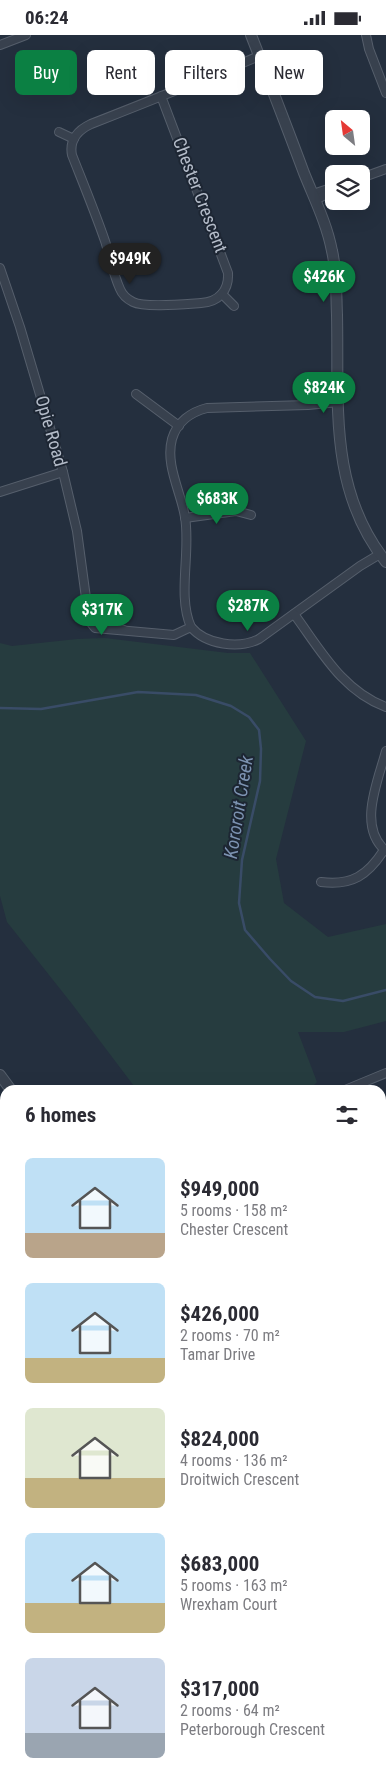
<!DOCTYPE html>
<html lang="en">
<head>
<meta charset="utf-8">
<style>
	body { margin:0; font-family:"Roboto Condensed",sans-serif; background:#f7f7f7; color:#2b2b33; height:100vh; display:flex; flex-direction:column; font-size:19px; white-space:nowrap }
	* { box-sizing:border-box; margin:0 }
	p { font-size:16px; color:#7c7c81 }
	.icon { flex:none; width:28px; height:28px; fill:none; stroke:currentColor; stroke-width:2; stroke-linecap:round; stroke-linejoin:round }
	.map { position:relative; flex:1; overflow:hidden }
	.panel { position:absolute; left:0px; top:1050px; width:386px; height:695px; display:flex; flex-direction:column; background:#fff; border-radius:15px 15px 0 0; box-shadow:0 5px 20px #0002 }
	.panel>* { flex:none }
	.hud { position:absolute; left:15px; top:15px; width:356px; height:45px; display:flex; gap:10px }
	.needle { width:32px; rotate:331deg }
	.fabs { position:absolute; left:325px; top:75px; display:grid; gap:10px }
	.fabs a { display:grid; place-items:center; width:45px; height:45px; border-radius:8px; background:#fff; box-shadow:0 5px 20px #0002; font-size:25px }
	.price { position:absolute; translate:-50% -42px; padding:0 11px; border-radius:18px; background:#0b8043; color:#fff; font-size:16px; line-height:32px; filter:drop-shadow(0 1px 2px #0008) }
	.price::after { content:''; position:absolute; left:50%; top:30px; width:15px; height:11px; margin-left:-8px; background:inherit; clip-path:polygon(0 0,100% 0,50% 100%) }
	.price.selected { background:#222; color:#fff }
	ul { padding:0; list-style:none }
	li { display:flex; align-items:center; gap:15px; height:125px; padding:0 25px }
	li span { display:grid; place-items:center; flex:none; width:140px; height:100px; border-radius:8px; color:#555 }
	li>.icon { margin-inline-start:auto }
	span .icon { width:60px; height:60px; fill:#fffc; stroke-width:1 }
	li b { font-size:21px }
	h2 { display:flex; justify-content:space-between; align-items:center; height:60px; padding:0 25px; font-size:21px }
	.chip { padding:0 18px; border-radius:8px; background:#fff; box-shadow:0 5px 20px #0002; font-size:18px; line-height:45px }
	.chip.selected { background:#0b8043; color:#fff }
	.status { display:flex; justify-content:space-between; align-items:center; height:35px; padding:0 25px; background:#fff; direction:ltr }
	.status svg { height:14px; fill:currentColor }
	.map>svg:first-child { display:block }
	.green { fill:#263c3f }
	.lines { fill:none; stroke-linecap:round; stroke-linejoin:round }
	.stream { stroke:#394c67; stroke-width:2.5 }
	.minor-casing { stroke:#565f6c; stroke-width:10 }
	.tertiary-casing { stroke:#565f6c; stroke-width:12 }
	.secondary-casing { stroke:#565f6c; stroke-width:14 }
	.trunk-casing { stroke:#434c59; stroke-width:15 }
	.minor { stroke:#38414e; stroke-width:8 }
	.tertiary { stroke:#38414e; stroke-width:10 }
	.secondary { stroke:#465061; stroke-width:11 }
	.trunk { stroke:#656462; stroke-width:12 }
	.labels { text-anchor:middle; stroke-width:4; stroke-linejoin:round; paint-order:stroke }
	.street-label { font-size:18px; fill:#b4bcc9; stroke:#1d2633 }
	.water-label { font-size:19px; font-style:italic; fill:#7c92b1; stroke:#1d2633 }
</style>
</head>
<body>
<div class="status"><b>06:24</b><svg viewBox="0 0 49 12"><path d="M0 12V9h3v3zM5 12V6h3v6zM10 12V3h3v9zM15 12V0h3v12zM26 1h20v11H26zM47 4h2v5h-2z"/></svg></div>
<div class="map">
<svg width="386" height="1745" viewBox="0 0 386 1745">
	<rect width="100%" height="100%" fill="#242f3e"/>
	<!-- green -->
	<g class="green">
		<path d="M105 603 228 618H250L306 706 276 824 284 868 328 902 386 889V986L344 997H298L317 1047 309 1055H137L72 969 7 887 0 861V608L12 611 77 604Z"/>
		<path d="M0 1103 5 1110V1206L0 1207Z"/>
		<path d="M381 1435H386V1457L381 1456Z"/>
		<path d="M5 1467V1640H0V1470Z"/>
	</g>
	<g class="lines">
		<!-- stream -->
		<path class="stream" d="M0 673 41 674 138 657 196 660 231 671 249 682 259 695 261 714 260 746 242 825 239 868 245 895 270 924 291 946 315 962 343 966 386 955"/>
		<!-- minor casing -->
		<g class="minor-casing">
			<g id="minor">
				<path d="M366 0 369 14 386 58"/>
				<path d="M0 10 26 0"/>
				<path d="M161 61 228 238C229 255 219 267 201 268 186 269 145 273 133 267 127 264 122 259 120 254 113 239 110 221 105 206 95 177 83 148 72 120 69 105 78 95 91 89 147 67 203 45 259 21"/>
				<path d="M59 97 74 104"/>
				<path d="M361 143 386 134"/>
				<path d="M313 159 334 152"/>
				<path d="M315 165 334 156"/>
				<path d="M0 233 20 292 63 437 77 496 86 563 91 579 97 587 124 595"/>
				<path d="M222 259 234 271"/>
				<path d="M136 359 179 391"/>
				<path d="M0 457 63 437"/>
				<path d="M185 483 236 476 251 480"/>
				<path d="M86 567 87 583 95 593 174 600 191 592C206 610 239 614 259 604L360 531 380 519"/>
				<path d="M294 579C320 614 342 656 386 672"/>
				<path d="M191 592C177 561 191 517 185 482 181 457 165 430 172 404 177 387 191 377 207 373L308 370 339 367"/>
				<path d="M386 716C378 746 357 792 386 816"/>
				<path d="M321 847C352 851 368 840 384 815"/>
				<path d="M345 1055 386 1038"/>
				<path d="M381 1218 386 1216"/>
				<path d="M381 1224 386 1235"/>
				<path d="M381 1628H386"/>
				<path d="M381 1698 386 1696"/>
				<path d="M0 1713H5"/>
			</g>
		</g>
		<!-- tertiary casing -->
		<g class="tertiary-casing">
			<g id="tertiary">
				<path d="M251 0C269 46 287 92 304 138 314 163 327 189 332 216 337 237 336 259 337 280 339 368 328 454 386 527"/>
				<path d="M0 1040 11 1055"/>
			</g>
		</g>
		<!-- secondary casing -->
		<g class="secondary-casing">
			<path id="secondary" d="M193 1740 195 1745"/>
		</g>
		<!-- trunk casing -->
		<g class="trunk-casing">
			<g id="trunk">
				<path d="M0 1650H5"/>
				<path d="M381 1657H386"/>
				<path d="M0 1673H5"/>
				<path d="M381 1680 386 1681"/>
			</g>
		</g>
		<!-- minor -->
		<use href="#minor" class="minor"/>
		<!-- tertiary -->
		<use href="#tertiary" class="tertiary"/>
		<!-- secondary -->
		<use href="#secondary" class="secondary"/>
		<!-- trunk -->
		<use href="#trunk" class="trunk"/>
	</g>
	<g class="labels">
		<!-- street labels -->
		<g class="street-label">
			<text transform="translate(200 160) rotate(69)" y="6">Chester Crescent</text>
			<text transform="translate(51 396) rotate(74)" y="6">Opie Road</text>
		</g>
		<!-- water labels -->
		<g class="water-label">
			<text transform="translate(238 772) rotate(-81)" y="7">Kororoit Creek</text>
		</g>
	</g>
</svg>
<div class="fabs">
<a><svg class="needle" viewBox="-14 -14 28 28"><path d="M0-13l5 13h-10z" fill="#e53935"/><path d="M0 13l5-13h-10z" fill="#7c7c81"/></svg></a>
<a><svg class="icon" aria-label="layers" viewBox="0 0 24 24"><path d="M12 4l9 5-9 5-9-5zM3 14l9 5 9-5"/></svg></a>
</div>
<b class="price selected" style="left:130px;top:250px">$949K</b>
<b class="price" style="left:324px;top:268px">$426K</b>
<b class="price" style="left:324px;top:379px">$824K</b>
<b class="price" style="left:217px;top:490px">$683K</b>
<b class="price" style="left:248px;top:597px">$287K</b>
<b class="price" style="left:102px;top:601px">$317K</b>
<div class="hud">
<a class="chip selected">Buy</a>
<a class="chip">Rent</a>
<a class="chip">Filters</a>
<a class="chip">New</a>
</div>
<section class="panel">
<h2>6 homes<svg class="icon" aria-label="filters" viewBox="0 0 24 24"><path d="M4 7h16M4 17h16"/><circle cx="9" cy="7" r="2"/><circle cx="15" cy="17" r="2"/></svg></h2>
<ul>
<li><span style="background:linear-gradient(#bfe0f5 75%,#b9a48a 0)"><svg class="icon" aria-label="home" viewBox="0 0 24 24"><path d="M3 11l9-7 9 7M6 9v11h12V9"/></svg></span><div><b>$949,000</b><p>5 rooms · 158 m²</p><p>Chester Crescent</p></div></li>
<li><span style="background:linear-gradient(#bfe0f5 75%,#c2b280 0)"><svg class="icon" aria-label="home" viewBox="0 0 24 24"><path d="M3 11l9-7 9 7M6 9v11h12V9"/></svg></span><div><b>$426,000</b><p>2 rooms · 70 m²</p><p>Tamar Drive</p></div></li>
<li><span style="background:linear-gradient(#dfe7d0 70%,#c2b280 0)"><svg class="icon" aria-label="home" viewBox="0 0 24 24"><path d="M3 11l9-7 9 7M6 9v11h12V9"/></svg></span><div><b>$824,000</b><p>4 rooms · 136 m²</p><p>Droitwich Crescent</p></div></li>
<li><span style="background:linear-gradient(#bfe0f5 70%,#c2b280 0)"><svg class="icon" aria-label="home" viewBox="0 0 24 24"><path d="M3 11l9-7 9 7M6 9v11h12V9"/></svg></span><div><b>$683,000</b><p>5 rooms · 163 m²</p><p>Wrexham Court</p></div></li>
<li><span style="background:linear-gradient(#c9d6e8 75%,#9aa5b1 0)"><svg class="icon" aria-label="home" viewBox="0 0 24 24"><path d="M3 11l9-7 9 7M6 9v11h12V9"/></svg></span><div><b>$317,000</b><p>2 rooms · 64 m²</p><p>Peterborough Crescent</p></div></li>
</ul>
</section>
</div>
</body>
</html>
